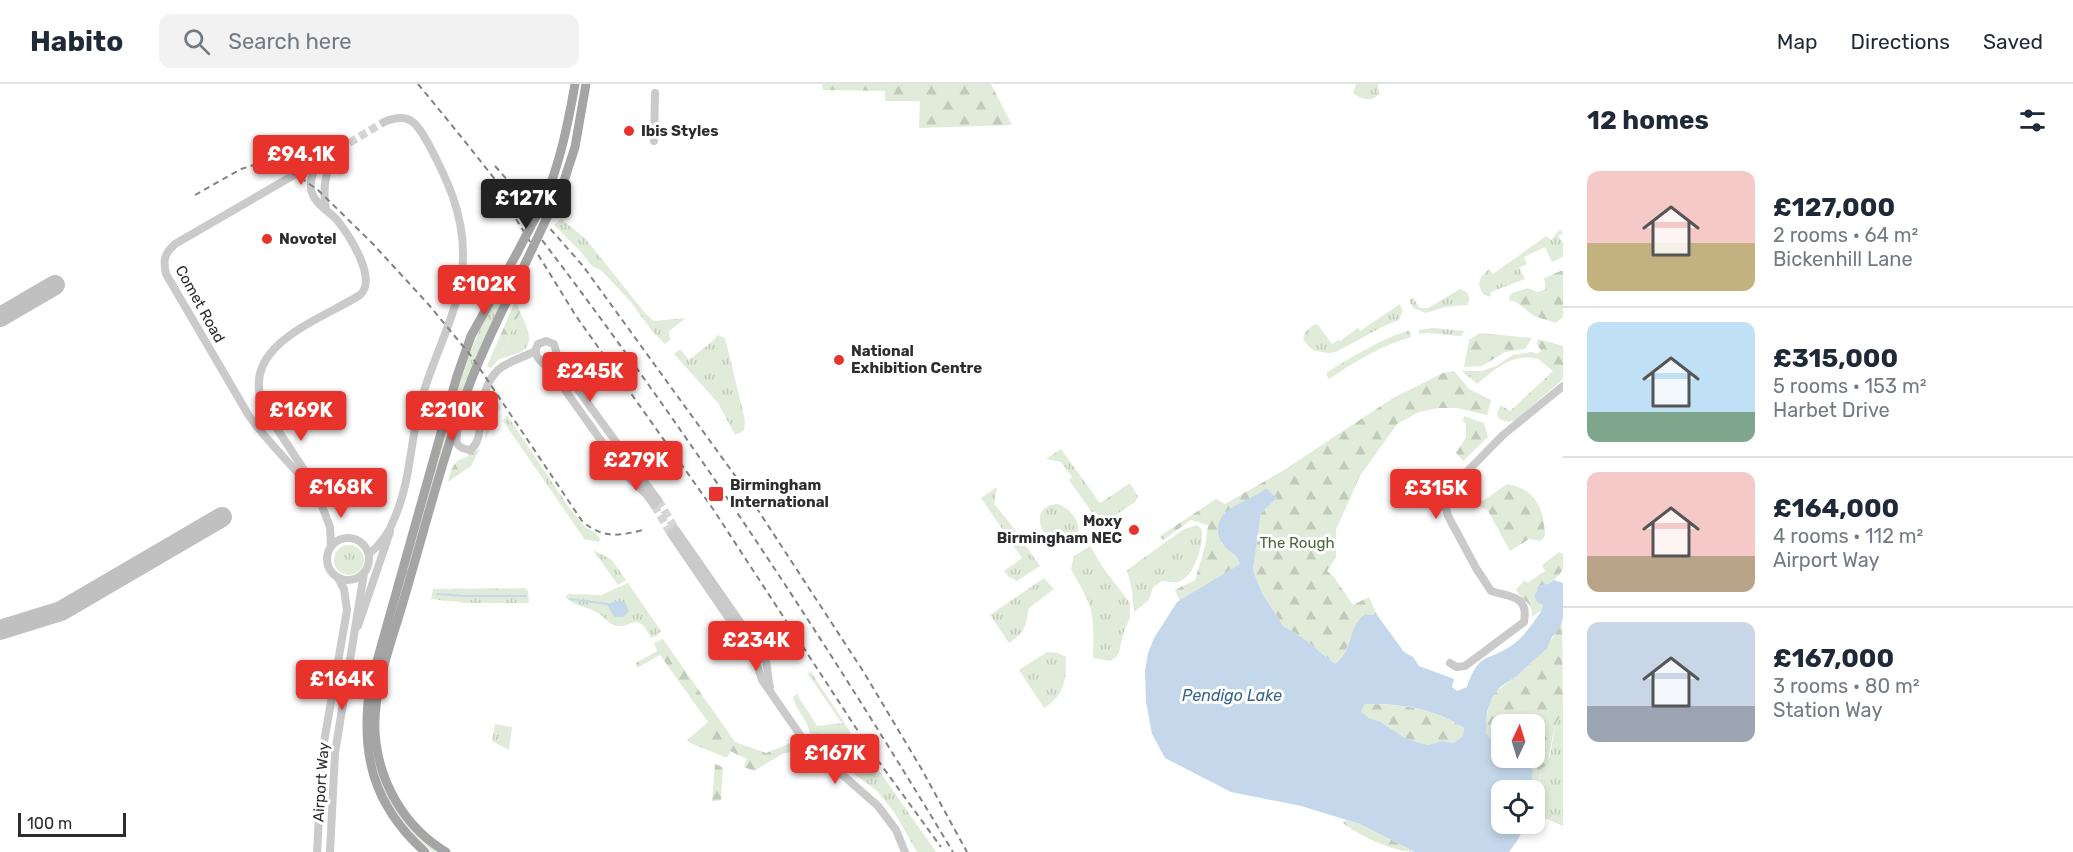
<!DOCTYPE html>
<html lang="en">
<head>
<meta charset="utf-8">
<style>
	body { margin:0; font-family:Rubik,sans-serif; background:#f2f2f3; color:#1f2937; height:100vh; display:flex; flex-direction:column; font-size:22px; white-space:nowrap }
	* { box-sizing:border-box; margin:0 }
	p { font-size:20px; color:#747a83 }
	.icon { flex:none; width:33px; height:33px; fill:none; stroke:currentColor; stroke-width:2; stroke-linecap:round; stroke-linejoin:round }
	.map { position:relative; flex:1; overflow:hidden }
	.side { display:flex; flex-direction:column; background:#fff; width:510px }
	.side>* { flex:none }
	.needle { width:39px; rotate:4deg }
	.fabs { position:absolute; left:1491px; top:630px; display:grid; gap:12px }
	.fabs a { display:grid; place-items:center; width:54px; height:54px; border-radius:12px; background:#fff; box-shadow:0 3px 9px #0003; font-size:30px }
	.scale { position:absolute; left:18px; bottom:15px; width:108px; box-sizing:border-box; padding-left:6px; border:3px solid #2d2d2d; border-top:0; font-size:16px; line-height:21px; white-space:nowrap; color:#2d2d2d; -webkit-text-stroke:4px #fff; paint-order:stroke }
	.price { position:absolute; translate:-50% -51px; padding:0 14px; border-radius:6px; background:#e7332b; color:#fff; font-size:20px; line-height:39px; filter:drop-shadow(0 2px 3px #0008) }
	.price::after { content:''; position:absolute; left:50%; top:36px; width:18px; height:14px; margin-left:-9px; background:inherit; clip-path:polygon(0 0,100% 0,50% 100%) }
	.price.active { background:#222; color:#fff }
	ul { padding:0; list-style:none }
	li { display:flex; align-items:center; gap:18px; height:150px; padding:0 24px }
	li+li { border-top:2px solid #e0e1e3 }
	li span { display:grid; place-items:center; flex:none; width:168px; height:120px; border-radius:12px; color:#555 }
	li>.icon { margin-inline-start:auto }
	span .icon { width:72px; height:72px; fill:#fffc; stroke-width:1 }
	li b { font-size:26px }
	h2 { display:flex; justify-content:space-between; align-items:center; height:72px; padding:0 24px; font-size:26px }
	header { display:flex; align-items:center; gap:36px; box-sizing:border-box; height:84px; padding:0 30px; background:#fff; border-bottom:2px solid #e0e1e3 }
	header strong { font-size:28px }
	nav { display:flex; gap:33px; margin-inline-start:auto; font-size:21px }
	.search { width:420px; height:54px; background:#f2f2f3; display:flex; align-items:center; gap:15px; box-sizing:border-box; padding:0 21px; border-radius:12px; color:#747a83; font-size:22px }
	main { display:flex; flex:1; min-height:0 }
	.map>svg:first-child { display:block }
	.grass { fill:url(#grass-tufts) }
	.forest { fill:url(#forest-firs) }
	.water { fill:#c5d8eb; fill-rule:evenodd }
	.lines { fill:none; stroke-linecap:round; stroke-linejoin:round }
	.stream { stroke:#c5d8eb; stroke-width:2 }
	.taxiway { stroke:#c0c0c0; stroke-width:20 }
	.minor-tunnel { stroke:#d5d5d5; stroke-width:8; stroke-dasharray:8 4; stroke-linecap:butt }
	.minor { stroke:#cacaca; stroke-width:8 }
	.major { stroke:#a5a5a5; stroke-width:9 }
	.rail { stroke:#828282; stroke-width:2; stroke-dasharray:6 4.5; stroke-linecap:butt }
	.major-bridge { stroke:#a5a5a5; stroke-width:9 }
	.poi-dot { fill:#e7332b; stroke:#fff; stroke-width:2 }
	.labels { text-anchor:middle; stroke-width:6; stroke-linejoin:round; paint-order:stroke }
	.poi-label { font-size:15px; font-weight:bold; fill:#2d2d2d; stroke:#fff; text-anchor:start }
	.street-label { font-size:15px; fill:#2d2d2d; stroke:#fff }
	.park-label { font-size:15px; fill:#4a683a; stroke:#fff }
	.water-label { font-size:16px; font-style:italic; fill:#3a648f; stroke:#fff }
</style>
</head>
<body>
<header>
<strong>Habito</strong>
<div class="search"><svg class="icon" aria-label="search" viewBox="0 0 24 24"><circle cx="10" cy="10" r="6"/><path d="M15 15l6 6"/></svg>Search here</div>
<nav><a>Map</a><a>Directions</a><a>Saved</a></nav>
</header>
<main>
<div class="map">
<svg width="1563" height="768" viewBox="0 0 1563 768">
	<defs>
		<pattern id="grass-tufts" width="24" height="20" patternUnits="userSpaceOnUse" patternTransform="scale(1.5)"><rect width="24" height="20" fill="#e1ebd9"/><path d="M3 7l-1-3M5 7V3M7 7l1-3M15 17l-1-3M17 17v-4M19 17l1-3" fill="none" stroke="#c1cabb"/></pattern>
		<pattern id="forest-firs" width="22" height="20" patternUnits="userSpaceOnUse" patternTransform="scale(1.5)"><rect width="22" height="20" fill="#e1ebd9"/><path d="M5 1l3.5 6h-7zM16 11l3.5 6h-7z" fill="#c1cabb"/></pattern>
	</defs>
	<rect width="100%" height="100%" fill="#fff"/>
	<!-- grass -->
	<g class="grass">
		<path d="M1356 0H1378L1379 10C1373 18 1361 16 1353 9Z"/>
		<path d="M561 135 585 154 645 229 654 237 686 234 669 247 670 256 665 260 652 247 630 217 601 186 593 183 580 167 554 141Z"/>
		<path d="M1560 145 1563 149 1558 152 1563 159V173L1552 178 1545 163 1524 173 1527 180 1519 184 1525 195 1491 208 1490 213 1483 210 1479 201 1481 193 1489 185 1493 190 1546 152 1551 156Z"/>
		<path d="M503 203 506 207 483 261 378 598 374 663 399 730 414 748 436 768H433C378 721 363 669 375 598L465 281 481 243Z"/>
		<path d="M1460 205C1468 207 1471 212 1468 221L1446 223 1426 229 1413 224 1409 216 1413 214 1420 224H1428Z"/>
		<path d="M1400 220 1403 227 1399 236 1384 242 1336 268 1329 269 1315 267 1310 264 1303 255 1305 248 1315 240 1318 241 1332 260 1338 256 1340 257 1358 244 1360 247Z"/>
		<path d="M520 228C525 238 537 260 521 268 514 271 505 273 498 276Z"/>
		<path d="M1433 244 1465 247 1461 252 1428 249 1419 250V246Z"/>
		<path d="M1410 246 1411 253C1380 262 1356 277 1329 295L1327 292V288C1354 272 1380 255 1410 246Z"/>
		<path d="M717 251 725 254 745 336 744 347 735 351 718 319 674 270 680 265 689 276 715 255Z"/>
		<path d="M1532 268 1538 270V275C1513 268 1495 285 1477 300L1462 287H1482L1496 282 1513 271Z"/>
		<path d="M490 306 501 323 485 356 486 317Z"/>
		<path d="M507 331 570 425 585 443 596 449 601 456 598 458 584 455 583 453 503 337Z"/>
		<path d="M1061 365 1100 419 1130 399 1138 412 1135 418 1101 441 1069 396 1072 393 1061 378 1046 375Z"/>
		<path d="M997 403 994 420 1009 438 1040 482 1017 497 1009 493 1004 487 1022 474 981 414Z"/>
		<path d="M1058 420C1075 426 1088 449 1069 461 1042 463 1025 421 1058 420Z"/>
		<path d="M1197 441 1201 444C1206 458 1193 496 1177 498 1172 499 1166 497 1162 497L1153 503 1149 516 1134 528 1132 506 1127 486 1184 445Z"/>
		<circle cx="349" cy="476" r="15"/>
		<path d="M1090 462 1104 485 1130 519V534L1124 547 1119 568 1116 573 1110 577 1093 574C1094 554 1095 529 1085 511 1081 502 1075 494 1071 485L1074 472Z"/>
		<path d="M593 466 611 475 626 496 618 501Z"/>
		<path d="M1044 494 1054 505 1029 524C1025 543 1026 548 1009 559L990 531Z"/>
		<path d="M628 499 661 547 656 552 651 554C648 549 645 541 639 539 633 536 627 542 621 542 609 543 605 532 596 528 587 522 573 523 566 513L568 510 601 511Z"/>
		<path d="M524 504 528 507 529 519H467L431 515 433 505Z"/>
		<path d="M1047 568 1058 569 1066 573C1067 595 1064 612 1044 624L1019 586Z"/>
		<path d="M811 588 851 649 842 655 859 658 936 768H917L894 728 877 707 834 675 810 650 807 640 796 622 793 613 797 610 817 642 842 639 807 589Z"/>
		<path d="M1563 628V742L1542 733 1535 738 1541 684 1550 673 1555 641Z"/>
		<path d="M495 640 512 643 509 666 492 657Z"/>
	</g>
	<!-- forest -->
	<g class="forest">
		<path d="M822 0H991L1012 41 919 44 920 17H885V7L823 6Z"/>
		<path d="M1563 186V233L1556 239 1534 232 1516 218 1510 217 1509 213 1512 209 1528 204 1538 208 1546 205 1544 194Z"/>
		<path d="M517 219 520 228 498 276 491 284 487 282 514 220Z"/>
		<path d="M1480 249 1532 254 1525 265 1505 268 1482 282 1464 283 1469 256Z"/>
		<path d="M1538 255 1563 262V295L1516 336 1508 338 1499 335 1497 329 1501 321 1510 327 1553 287 1538 275 1537 271 1541 266 1537 261Z"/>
		<path d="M1454 287 1469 305 1491 316 1487 331 1457 324H1438L1419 328 1397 340 1360 392 1336 446V474L1327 487 1334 493 1353 521 1369 513 1377 531 1365 530C1347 545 1354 564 1335 580L1303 554 1283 542 1262 509 1253 486 1261 429 1277 414 1266 404 1259 411 1224 429 1221 459 1238 472 1240 480 1180 517 1175 506 1195 496 1205 462 1208 441 1191 436 1163 456 1160 452 1216 415 1225 420 1284 386 1393 314 1443 289Z"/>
		<path d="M1464 332 1484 339 1488 353 1463 377 1456 369 1466 353V340L1463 337Z"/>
		<path d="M480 365 471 382 448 398C451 386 453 376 467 373L469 369Z"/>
		<path d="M1507 400C1537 405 1544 426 1545 452L1541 457 1529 455 1510 467 1488 427 1477 421Z"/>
		<path d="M1559 468 1563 470V486L1554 496 1537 506 1534 512 1537 518 1543 521 1542 526 1532 533C1534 518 1521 517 1516 505L1525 496 1527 499 1545 487 1542 481Z"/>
		<path d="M1562 536 1563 628 1555 641 1547 681 1541 684 1535 727 1534 706H1531L1533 687 1527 674H1534V640H1502L1501 661 1491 656 1486 649C1486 636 1487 623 1493 612 1500 602 1510 598 1518 591 1537 575 1553 558 1562 536Z"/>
		<path d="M663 555 735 658 766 669 796 657 799 662 796 667 782 670 754 687 744 683 747 675 730 667 727 674 690 659 687 656 708 638 660 571 637 584 636 579 657 567 654 559Z"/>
		<path d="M1365 620C1399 620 1435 624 1464 644L1463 652 1454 659 1442 657 1428 661 1407 655 1379 637 1369 634 1361 627Z"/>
		<path d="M715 680 723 683 721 716 712 718Z"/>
		<path d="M1346 736 1360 740 1415 768C1393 768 1360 752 1343 739Z"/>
	</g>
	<!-- water -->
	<g class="water">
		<path d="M1266 404 1277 414 1261 429 1253 486 1262 509 1283 542 1303 554 1335 580C1355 564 1346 545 1365 530L1377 531 1404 568 1413 573 1419 582 1454 595 1452 603 1457 607 1467 603C1478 569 1486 578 1511 562 1524 553 1533 539 1542 526L1543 521 1537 518 1534 512 1540 501 1548 500 1554 496 1563 499V534L1559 545 1552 553 1547 564 1517 592 1500 603 1492 614 1487 628 1486 649 1491 656 1501 661 1502 674H1527L1533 687 1531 706H1502V740H1526L1517 757 1509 768H1415L1360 740 1301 722 1231 708 1165 674 1152 650 1146 618 1145 587 1148 569 1154 554 1177 518 1240 480C1237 468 1228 468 1222 459 1219 455 1218 450 1218 445 1219 421 1251 418 1266 404ZM1365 620C1399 619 1435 624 1464 644L1463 652 1454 659 1442 657 1428 661 1407 655 1379 637 1369 634 1361 627Z"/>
		<path d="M616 517 625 518 629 528 623 533H614L607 520Z"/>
	</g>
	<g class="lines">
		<!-- stream -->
		<g class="stream">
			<path d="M437 510 464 512H526"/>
			<path d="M570 515 607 520"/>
		</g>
		<!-- taxiway -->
		<g class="taxiway">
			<path d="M0 233 55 201"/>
			<path d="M0 546 61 527 222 433"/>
		</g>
		<!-- minor-tunnel -->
		<g class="minor-tunnel">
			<path d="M339 65 384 38"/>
			<path d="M658 416 676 446"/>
			<path d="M654 421 671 450"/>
		</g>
		<!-- minor -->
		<g class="minor">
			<path d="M654 57 655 9"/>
			<path d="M326 126C322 102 326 90 334 68"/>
			<path d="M458 343C456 357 453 363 470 366 489 353 472 311 498 286 508 277 523 274 535 267"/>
			<path d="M312 398 266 328C233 263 319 237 360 211 378 195 349 151 337 136 329 127 316 121 312 109 308 97 314 88 318 77"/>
			<path d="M317 409 330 443 331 462"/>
			<path d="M320 413C296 386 270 361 249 332L166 190C163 176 164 170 175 160L339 65"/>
			<path d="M654 421 646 410 625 390 627 373 560 281 554 260 546 257 538 260C531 272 542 278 550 285L617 379 633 383 658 416"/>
			<path d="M676 446 745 545 746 557 755 575 762 596 805 658 878 722 896 746 905 768"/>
			<path d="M671 450 732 539C739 559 749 554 760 566 770 578 766 590 770 603"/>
			<circle cx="348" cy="475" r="21"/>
			<path d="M369 470C380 461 390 447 395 433 411 396 410 356 421 317 434 268 464 221 463 169 463 129 447 95 429 61 417 40 411 27 384 38"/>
			<path d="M358 542 390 448"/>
			<path d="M1450 579 1456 583 1465 582 1524 538C1529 511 1510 513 1491 507L1476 484 1448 432 1446 424 1449 406 1503 351 1563 302"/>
			<path d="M317 768 323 664 347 526 344 505 338 494"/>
			<path d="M330 768 335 669 364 489"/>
		</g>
		<!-- major -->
		<g class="major">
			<path d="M544 117C560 79 568 40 575 0"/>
			<path d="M551 125 563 100 575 63 586 0"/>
			<path d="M425 768C373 721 360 670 370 602L457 292 471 252 517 169"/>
			<path d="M446 768C404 743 378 697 375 648 373 603 392 557 404 515 425 444 443 371 469 302 485 259 506 219 526 178"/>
		</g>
		<!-- rail -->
		<g class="rail">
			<path d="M418 0C617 240 792 501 953 768"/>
			<path d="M495 82 583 182 739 397 863 587 921 684 967 768"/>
			<path d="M195 111 241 85 254 81 278 83 298 92 318 106 373 160 429 221 472 273 582 437C603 455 618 452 643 446"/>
			<path d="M516 135 576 232 713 425 871 667 941 763"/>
		</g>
		<!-- major-bridge -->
		<g class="major-bridge">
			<path d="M517 169 544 117"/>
			<path d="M526 178 551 125"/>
		</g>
	</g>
	<!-- markers -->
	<g class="poi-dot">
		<circle cx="629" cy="47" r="6"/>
		<circle cx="267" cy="155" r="6"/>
		<circle cx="839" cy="276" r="6"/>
		<rect x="708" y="402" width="16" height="16" rx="3"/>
		<circle cx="1134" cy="446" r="6"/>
	</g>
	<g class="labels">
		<!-- poi labels -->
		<g class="poi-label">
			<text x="641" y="52">Ibis Styles</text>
			<text x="279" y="160">Novotel</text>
			<text x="851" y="272">National<tspan x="851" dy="17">Exhibition Centre</tspan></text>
			<text x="730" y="406">Birmingham<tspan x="730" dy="17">International</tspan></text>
			<text x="1122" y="442" text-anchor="end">Moxy<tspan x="1122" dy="17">Birmingham NEC</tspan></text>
		</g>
		<!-- street labels -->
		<g class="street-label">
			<text transform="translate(200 220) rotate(61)" y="5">Comet Road</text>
			<text transform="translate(321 698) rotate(-86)" y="5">Airport Way</text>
		</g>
		<!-- park labels -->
		<g class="park-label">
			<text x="1297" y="464">The Rough</text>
		</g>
		<!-- water labels -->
		<g class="water-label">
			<text x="1232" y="617">Pendigo Lake</text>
		</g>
	</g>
</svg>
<div class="fabs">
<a><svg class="needle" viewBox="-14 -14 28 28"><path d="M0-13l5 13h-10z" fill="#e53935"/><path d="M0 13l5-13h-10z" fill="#747a83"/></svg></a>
<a><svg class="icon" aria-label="locate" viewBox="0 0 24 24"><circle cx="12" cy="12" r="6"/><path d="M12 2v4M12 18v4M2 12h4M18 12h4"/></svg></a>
</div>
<div class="scale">100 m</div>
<b class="price" style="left:301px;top:102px">£94.1K</b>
<b class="price active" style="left:526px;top:146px">£127K</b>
<b class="price" style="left:484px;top:232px">£102K</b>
<b class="price" style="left:590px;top:319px">£245K</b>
<b class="price" style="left:301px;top:358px">£169K</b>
<b class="price" style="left:452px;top:358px">£210K</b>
<b class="price" style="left:636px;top:408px">£279K</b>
<b class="price" style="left:341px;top:435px">£168K</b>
<b class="price" style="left:1436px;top:436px">£315K</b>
<b class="price" style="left:756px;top:588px">£234K</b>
<b class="price" style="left:342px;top:627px">£164K</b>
<b class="price" style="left:835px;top:701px">£167K</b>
</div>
<section class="side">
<h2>12 homes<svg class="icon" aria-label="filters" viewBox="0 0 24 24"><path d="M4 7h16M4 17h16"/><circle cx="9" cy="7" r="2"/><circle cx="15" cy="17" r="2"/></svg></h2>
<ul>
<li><span style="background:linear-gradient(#f6c9c9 60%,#c2b280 0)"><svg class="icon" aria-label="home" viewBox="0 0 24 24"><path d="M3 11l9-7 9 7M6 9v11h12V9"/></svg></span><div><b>£127,000</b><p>2 rooms · 64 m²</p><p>Bickenhill Lane</p></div></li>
<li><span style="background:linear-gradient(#bfe0f5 75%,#7fa58c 0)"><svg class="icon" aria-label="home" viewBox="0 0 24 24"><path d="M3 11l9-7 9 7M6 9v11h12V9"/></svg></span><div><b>£315,000</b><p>5 rooms · 153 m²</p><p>Harbet Drive</p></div></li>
<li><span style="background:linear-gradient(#f6c9c9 70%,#b9a48a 0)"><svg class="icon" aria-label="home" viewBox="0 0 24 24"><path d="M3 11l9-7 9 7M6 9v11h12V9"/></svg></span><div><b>£164,000</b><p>4 rooms · 112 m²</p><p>Airport Way</p></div></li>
<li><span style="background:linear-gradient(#c9d6e8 70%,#9aa5b1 0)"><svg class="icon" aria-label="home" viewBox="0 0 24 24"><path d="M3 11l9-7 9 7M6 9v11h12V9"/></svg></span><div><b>£167,000</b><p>3 rooms · 80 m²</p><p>Station Way</p></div></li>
</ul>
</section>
</main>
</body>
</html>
